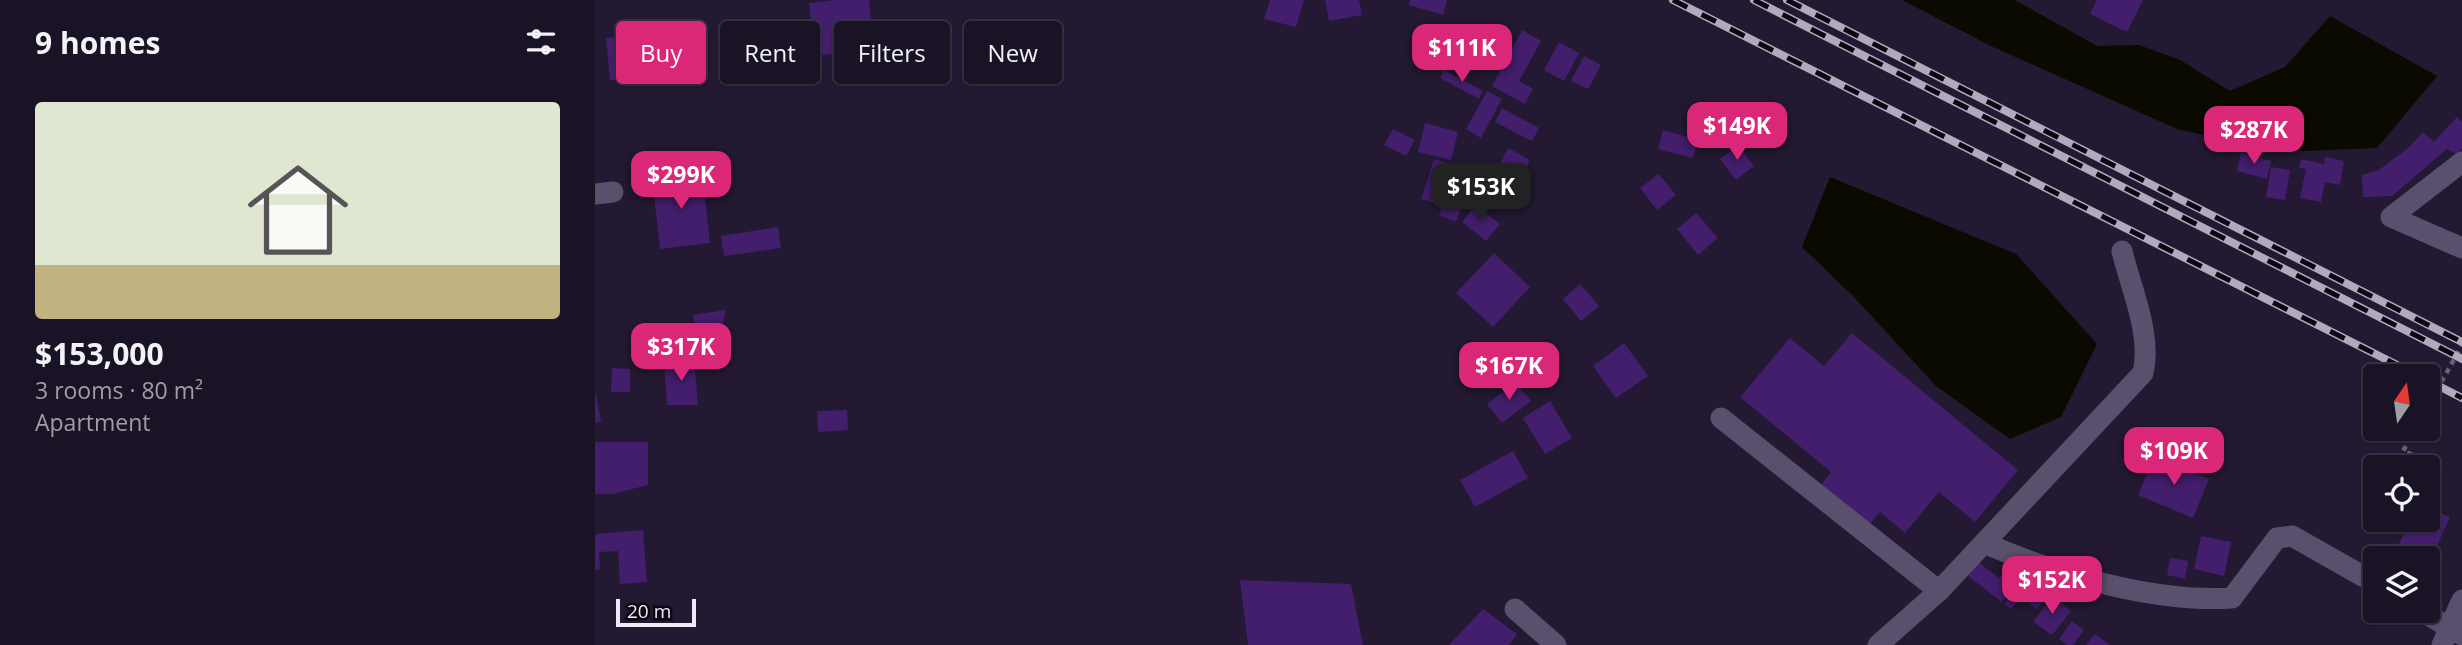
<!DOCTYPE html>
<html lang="en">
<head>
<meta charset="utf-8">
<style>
	body { margin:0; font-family:"Open Sans",sans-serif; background:#272032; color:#f1f3f6; height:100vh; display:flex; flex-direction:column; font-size:26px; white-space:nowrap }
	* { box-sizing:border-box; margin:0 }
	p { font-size:23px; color:#9f9ea7 }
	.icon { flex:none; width:38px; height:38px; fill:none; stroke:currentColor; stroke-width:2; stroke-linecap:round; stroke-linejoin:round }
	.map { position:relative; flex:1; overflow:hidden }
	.side { display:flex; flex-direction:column; background:#1a1326; width:595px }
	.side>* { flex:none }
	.banner { position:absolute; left:21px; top:21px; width:665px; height:63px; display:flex; gap:14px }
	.needle { width:46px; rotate:13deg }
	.fabs { position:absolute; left:1768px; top:364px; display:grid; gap:14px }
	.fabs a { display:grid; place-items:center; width:77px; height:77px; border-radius:7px; background:#1a1326; box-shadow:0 2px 5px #0004,0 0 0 2px #383243; font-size:35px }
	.scale { position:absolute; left:21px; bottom:18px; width:80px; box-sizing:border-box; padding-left:7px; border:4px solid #efe9fa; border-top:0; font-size:19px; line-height:24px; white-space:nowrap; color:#efe9fa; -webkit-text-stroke:5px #0a0711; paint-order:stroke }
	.price { position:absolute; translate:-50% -60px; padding:0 16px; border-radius:14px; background:#db2777; color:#fff; font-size:23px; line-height:46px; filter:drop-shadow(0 2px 4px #0008) }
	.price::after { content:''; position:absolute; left:50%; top:42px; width:21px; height:16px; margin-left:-10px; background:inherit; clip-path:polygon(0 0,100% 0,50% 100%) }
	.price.active { background:#222; color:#fff }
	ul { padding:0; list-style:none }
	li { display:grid; align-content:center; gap:14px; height:371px; padding:0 35px }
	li+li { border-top:2px solid #383243 }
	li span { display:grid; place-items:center; height:217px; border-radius:7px; color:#555 }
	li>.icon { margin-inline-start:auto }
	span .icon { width:126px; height:126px; fill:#fffc; stroke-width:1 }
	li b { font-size:30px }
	h2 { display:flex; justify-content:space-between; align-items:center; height:84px; padding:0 35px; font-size:30px }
	.tag { padding:0 24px; border-radius:7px; background:#1a1326; box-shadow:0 2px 5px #0004,0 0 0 2px #383243; font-size:24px; line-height:63px }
	.tag.active { background:#db2777; color:#fff }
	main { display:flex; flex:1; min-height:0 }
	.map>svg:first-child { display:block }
	.water { fill:#0a0a01 }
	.building { fill:#431e6c }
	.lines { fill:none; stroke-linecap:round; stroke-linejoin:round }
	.path { stroke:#696177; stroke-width:4.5; stroke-dasharray:5 5; stroke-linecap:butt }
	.minor { stroke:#5a506d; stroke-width:21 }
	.rail-casing { stroke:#b1aabe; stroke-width:8 }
	.rail { stroke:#0a0711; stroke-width:5; stroke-dasharray:16; stroke-linecap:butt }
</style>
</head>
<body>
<main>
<section class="side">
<h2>9 homes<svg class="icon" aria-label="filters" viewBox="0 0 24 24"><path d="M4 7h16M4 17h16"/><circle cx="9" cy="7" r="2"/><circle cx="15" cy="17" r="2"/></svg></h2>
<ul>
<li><span style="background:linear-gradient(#dfe7d0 75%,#c2b280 0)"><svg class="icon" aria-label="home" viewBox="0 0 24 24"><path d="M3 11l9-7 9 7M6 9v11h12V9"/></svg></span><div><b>$153,000</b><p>3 rooms · 80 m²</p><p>Apartment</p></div></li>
</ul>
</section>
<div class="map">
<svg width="1867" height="645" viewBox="0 0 1867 645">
	<rect width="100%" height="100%" fill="#231932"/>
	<!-- water -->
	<g class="water">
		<path d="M1307 0H1420L1502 46 1544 45 1585 60 1635 91 1690 67 1735 16 1842 76 1782 148 1685 152 1582 129 1396 46Z"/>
		<path d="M1235 177 1421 254 1502 344 1466 417 1415 439 1341 386 1259 297 1207 247Z"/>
	</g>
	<!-- building -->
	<g class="building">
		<path d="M240 0H274L279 47 221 56 214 3Z"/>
		<path d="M675 0H709L701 27 669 19Z"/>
		<path d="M730 0H764L767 15 734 21Z"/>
		<path d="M815 0H852L848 15 814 5Z"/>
		<path d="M1502 0H1548L1532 32 1495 14Z"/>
		<path d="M927 30 946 41 924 81 938 89 930 104 897 86Z"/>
		<path d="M41 35 44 80H15L11 38Z"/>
		<path d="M964 42 984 53 969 81 949 70Z"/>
		<path d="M341 43 343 81 289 84 286 46Z"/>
		<path d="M989 56 1006 65 993 89 976 81Z"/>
		<path d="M849 70 888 91 884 99 845 78Z"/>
		<path d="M892 91 907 99 886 138 871 129Z"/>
		<path d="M907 108 944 128 937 141 900 122Z"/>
		<path d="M1862 117 1867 122V148L1863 155 1852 149 1797 196 1768 197 1767 175 1784 170 1813 148 1828 132 1839 142Z"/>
		<path d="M830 123 863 132 856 160 823 152Z"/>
		<path d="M798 129 820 140 811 156 789 145Z"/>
		<path d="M1068 130 1103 140 1098 158 1063 149Z"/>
		<path d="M1143 145 1159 166 1141 180 1125 159Z"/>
		<path d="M913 148 935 160 926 177 904 165Z"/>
		<path d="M1646 153 1676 161 1672 179 1642 171Z"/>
		<path d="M1730 157 1749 161 1745 185 1730 182 1726 202 1705 198 1711 169 1704 168 1706 159 1729 164Z"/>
		<path d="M839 159 859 165 847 205 826 199Z"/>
		<path d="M862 163 877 168 871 187 856 182Z"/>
		<path d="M1676 167 1695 170 1690 200 1671 197Z"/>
		<path d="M902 170 928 189 914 208 888 189Z"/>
		<path d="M107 173 115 243 65 249 57 179Z"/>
		<path d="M1064 174 1081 195 1062 210 1045 188Z"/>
		<path d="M854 187 872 194 861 222 844 215Z"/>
		<path d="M880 205 905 224 891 241 867 222Z"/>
		<path d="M1101 213 1123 238 1103 255 1082 229Z"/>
		<path d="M183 227 186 248 129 256 126 236Z"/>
		<path d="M899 253 935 287 898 327 861 293Z"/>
		<path d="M985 284 1004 306 986 321 968 299Z"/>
		<path d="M131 310 128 324 100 328 98 315Z"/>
		<path d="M1257 333 1423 470 1380 522 1344 492 1310 533 1285 512 1274 525 1226 485 1236 472 1145 397 1195 338 1229 366Z"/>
		<path d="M1029 343 1053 376 1021 398 998 366Z"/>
		<path d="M946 356 955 369 935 383 925 370Z"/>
		<path d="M99 360 103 405H72L69 362Z"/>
		<path d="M17 368 35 369V392H16Z"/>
		<path d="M921 382 936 401 907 423 892 404Z"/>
		<path d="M0 389 6 422 0 423Z"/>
		<path d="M955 401 977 438 950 454 928 418Z"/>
		<path d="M252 410 253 430 223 432 222 411Z"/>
		<path d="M0 442H53V485L17 494H0Z"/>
		<path d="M918 451 933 478 880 507 865 480Z"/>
		<path d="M1560 455 1614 479 1598 518 1543 495Z"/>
		<path d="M1832 508 1855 517 1832 568V558L1798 557 1815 520H1832Z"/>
		<path d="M48 530 52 582 25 584 23 551 4 552 5 569 0 570V534Z"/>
		<path d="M1606 536 1636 542 1629 576 1599 569Z"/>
		<path d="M1575 558 1593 561 1590 579 1572 575Z"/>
		<path d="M1383 562 1404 578 1413 565 1427 576 1407 602 1373 576Z"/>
		<path d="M1428 579 1451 597 1442 609 1426 596 1416 609 1409 604Z"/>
		<path d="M645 580 756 584 768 645H653Z"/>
		<path d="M1463 580 1480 593 1473 602 1456 589Z"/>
		<path d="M1457 597 1476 611 1457 635 1438 622Z"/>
		<path d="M888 609 922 634 914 645H854Z"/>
		<path d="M1477 621 1489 630 1478 645H1472L1464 639Z"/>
		<path d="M1500 634 1515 645H1491Z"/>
	</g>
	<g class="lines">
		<!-- path -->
		<g class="path">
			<path d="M1832 408 1867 345"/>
			<path d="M1821 429 1808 451 1848 466"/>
		</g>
		<!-- minor -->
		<g class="minor">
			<path d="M1867 162 1796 217 1867 248"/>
			<path d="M0 194 18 192"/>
			<path d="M1126 418 1344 591"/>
			<path d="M1389 543C1461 574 1558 603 1637 598L1682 538 1697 536 1780 583"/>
			<path d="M920 609 961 645"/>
			<path d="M1826 611 1867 635"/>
			<path d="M1283 645 1344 591 1548 373C1557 334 1536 289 1527 251"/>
			<path d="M1847 645 1867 600"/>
		</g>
		<!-- rail casing -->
		<g class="rail-casing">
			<g id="rail">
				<path d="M1078 0 1824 376"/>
				<path d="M1159 0 1867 359"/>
				<path d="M1192 0 1867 342"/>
				<path d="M1832 380 1867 398"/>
			</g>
		</g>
		<!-- rail -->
		<use href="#rail" class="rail"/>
	</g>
</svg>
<div class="fabs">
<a><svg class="needle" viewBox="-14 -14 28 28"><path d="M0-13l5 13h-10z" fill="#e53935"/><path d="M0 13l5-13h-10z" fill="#9f9ea7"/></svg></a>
<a><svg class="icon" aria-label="locate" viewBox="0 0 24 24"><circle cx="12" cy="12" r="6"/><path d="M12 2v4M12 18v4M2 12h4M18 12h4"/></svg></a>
<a><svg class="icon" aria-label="layers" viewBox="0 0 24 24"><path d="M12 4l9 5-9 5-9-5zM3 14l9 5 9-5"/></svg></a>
</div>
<div class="scale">20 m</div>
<b class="price" style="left:867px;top:84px">$111K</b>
<b class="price" style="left:1142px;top:162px">$149K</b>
<b class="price" style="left:1659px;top:166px">$287K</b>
<b class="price" style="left:86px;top:211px">$299K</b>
<b class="price active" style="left:886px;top:223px">$153K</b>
<b class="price" style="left:86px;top:383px">$317K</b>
<b class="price" style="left:914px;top:402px">$167K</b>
<b class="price" style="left:1579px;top:487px">$109K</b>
<b class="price" style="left:1457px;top:616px">$152K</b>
<div class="banner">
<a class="tag active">Buy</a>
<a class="tag">Rent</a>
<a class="tag">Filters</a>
<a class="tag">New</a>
</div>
</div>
</main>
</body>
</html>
